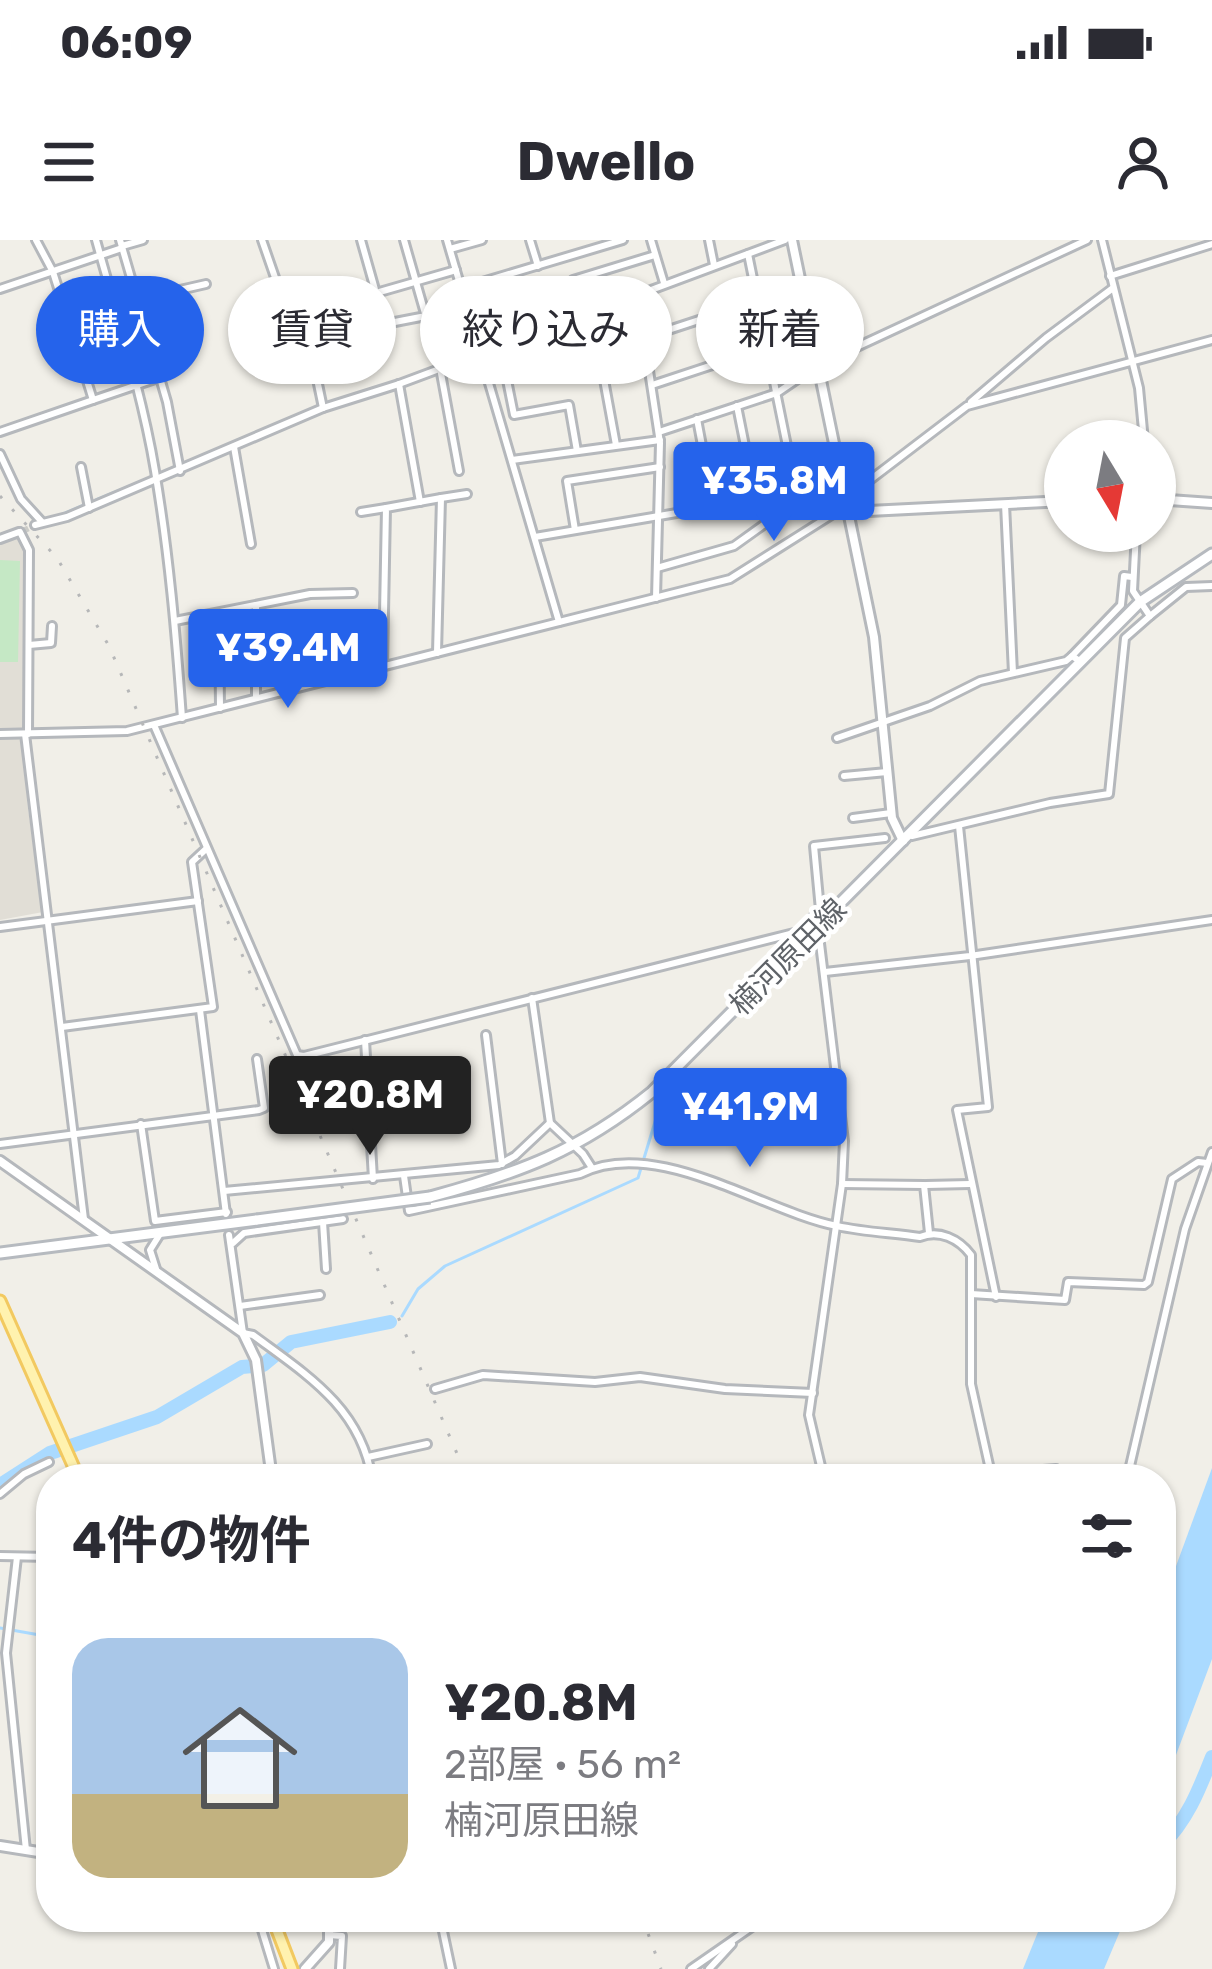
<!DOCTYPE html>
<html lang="ja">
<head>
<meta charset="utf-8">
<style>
	body { margin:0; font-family:Rubik,"Noto Sans JP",sans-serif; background:#f7f7f7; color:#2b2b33; height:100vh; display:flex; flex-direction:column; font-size:45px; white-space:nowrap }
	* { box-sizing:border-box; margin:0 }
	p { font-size:39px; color:#7c7c81 }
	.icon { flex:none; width:66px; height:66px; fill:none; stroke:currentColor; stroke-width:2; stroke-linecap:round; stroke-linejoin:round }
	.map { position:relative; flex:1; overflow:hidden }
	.sheet { position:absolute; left:36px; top:1224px; width:1140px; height:468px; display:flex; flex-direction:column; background:#fff; border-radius:48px; box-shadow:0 3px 9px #0004 }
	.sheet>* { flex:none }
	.guide { position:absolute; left:36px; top:36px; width:1140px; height:108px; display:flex; gap:24px }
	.needle { width:78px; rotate:170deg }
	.controls { position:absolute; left:1044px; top:180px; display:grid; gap:24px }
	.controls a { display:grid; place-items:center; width:132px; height:132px; border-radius:50%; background:#fff; box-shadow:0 3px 9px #0004; font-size:60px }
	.price { position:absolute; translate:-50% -102px; padding:0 27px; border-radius:12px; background:#2563eb; color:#fff; font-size:39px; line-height:78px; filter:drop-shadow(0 3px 6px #0008) }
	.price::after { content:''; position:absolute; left:50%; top:72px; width:36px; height:27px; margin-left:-18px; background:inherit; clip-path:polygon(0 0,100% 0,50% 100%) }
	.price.on { background:#222; color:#fff }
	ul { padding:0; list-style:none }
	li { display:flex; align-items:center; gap:36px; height:300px; padding:0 36px }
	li+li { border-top:3px solid #e1e1e2 }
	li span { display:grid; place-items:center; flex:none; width:336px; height:240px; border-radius:36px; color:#555 }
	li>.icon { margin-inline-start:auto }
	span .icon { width:144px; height:144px; fill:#fffc; stroke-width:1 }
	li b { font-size:51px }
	h2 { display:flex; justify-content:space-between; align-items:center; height:144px; padding:0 36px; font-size:51px }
	.tag { padding:0 42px; border-radius:54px; background:#fff; box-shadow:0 3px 9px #0004; font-size:42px; line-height:108px }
	.tag.on { background:#2563eb; color:#fff }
	.status { display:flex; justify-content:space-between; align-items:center; height:84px; padding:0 60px; background:#fff; direction:ltr }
	.status svg { height:33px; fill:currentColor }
	header { display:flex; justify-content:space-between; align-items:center; height:156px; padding:0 36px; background:#fff; font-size:54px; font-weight:700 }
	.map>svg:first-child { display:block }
	.education { fill:#e1ded6 }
	.green { fill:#c5e8c5 }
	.water { fill:#aadaff }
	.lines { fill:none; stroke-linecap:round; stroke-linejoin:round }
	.stream { stroke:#aadaff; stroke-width:3 }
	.river { stroke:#aadaff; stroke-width:14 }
	.minor-tunnel { stroke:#ccccc8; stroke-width:6; stroke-dasharray:6 3; stroke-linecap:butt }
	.minor-casing { stroke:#b5b8bc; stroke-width:12 }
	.tertiary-casing { stroke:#b5b8bc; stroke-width:14 }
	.secondary-casing { stroke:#b6babf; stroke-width:15 }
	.primary-casing { stroke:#f2c960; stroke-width:15 }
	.minor { stroke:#fff; stroke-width:6 }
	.tertiary { stroke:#fff; stroke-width:8 }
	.secondary { stroke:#fff; stroke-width:9 }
	.primary { stroke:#fff2af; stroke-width:9 }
	.rail { stroke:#b6b7b8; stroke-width:3; stroke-dasharray:3 15; stroke-linecap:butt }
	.secondary-bridge-casing { stroke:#b6babf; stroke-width:15; stroke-linecap:butt }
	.secondary-bridge { stroke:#fff; stroke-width:9 }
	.labels { text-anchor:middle; stroke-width:9; stroke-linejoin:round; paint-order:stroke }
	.street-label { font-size:30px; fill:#5f6368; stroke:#fff }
</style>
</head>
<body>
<div class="status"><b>06:09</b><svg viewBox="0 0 49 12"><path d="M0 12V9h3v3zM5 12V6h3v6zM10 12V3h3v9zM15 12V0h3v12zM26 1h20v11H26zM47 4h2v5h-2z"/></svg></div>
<header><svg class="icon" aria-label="menu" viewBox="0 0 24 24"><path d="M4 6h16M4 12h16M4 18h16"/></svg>Dwello<svg class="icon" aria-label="person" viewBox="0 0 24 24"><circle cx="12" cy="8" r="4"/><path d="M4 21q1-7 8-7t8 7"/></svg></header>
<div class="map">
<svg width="1212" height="1729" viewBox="0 0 1212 1729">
	<rect width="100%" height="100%" fill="#f1efe8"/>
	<!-- education -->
	<g class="education">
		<path d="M20 297 26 312V488L0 490V304Z"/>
		<path d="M0 499H19L24 504 28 569 43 672 0 680Z"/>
	</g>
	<!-- green -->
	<path class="green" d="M0 320 20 321 18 422H0Z"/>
	<!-- water -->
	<g class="water">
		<path d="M1212 1228V1419L1161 1555V1367Z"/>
		<path d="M1044 1677H1126L1104 1729H1023Z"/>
	</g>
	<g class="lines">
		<!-- stream -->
		<g class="stream">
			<path d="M96 260 199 218"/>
			<path d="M56 277 82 266"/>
			<path d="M402 1076 418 1049 445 1026 638 938 658 872V857L671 844 841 830"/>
			<path d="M0 1388 51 1397"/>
		</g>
		<!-- river -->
		<g class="river">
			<path d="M0 1245 50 1213 157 1177 242 1127 263 1125 291 1102 390 1082"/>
			<path d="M1161 1606C1187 1581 1199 1550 1212 1517"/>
		</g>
		<!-- minor-tunnel -->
		<path class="minor-tunnel" d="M23 291 35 285"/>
		<!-- minor casing -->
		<g class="minor-casing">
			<g id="minor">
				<path d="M36 0 53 32 93 160 158 138"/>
				<path d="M96 0C117 76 142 153 155 231 169 313 176 395 182 478"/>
				<path d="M120 0 167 162 180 231"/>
				<path d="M262 0 297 101 467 68"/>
				<path d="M361 0 376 53 456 30"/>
				<path d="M404 0 426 77"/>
				<path d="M447 0 559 382"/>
				<path d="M530 0 538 26"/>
				<path d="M651 0 664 43"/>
				<path d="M709 0 714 25"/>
				<path d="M1102 0 1139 148 1144 201"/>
				<path d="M122 6 143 0"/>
				<path d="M450 9 482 0"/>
				<path d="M1110 36 1212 4"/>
				<path d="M462 48 623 0"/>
				<path d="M0 49 122 8"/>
				<path d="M637 52 660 203 656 358"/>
				<path d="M376 53 386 85"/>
				<path d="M140 59 206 44"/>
				<path d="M591 69 616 205"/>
				<path d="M582 72 573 40 655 15"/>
				<path d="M644 98 757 61"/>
				<path d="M309 101 323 168"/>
				<path d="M500 105 514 175 569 165 577 211"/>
				<path d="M440 128 459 231"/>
				<path d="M399 144 420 262"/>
				<path d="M652 145 767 107"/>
				<path d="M971 162 1046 98 1113 48"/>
				<path d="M737 166 751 236"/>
				<path d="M697 179 713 264"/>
				<path d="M0 192 93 160"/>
				<path d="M659 192 777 153 818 125 1087 0"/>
				<path d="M234 207 251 304"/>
				<path d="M0 214 21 259 42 282"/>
				<path d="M512 220 660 200"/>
				<path d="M81 227 89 268"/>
				<path d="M441 258 467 254"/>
				<path d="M845 259 967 166 1212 100"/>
				<path d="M1005 264 1013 433"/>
				<path d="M361 272 386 268"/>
				<path d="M35 285 67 277 323 168 399 144 785 0"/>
				<path d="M575 290 567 241 660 227"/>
				<path d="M1136 291 1133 351 1150 376 1186 347 1212 346"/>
				<path d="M20 292 29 310 28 494"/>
				<path d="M535 297 706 268 786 210"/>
				<path d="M0 299 19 292"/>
				<path d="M657 328 734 306 798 260 748 14"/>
				<path d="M219 373 220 468"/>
				<path d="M175 381 310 354 353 353"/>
				<path d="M29 405 51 403 52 386"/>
				<path d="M1072 416 1121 365 1124 336 1132 337"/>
				<path d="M383 426 386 268 441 258 437 413"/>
				<path d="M291 449 292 386"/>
				<path d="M256 458V366"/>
				<path d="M154 485 297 815 304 816 798 692 820 670 826 675"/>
				<path d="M0 494 127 491 730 339 833 274 849 272"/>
				<path d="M25 494 84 979"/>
				<path d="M837 498 930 466 980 441 1066 421 1072 416 1081 422"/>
				<path d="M844 536 887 532"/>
				<path d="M853 578 891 573"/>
				<path d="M959 586 988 867 957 870 996 1057"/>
				<path d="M912 596 1050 563 1109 554 1125 398 1150 376"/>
				<path d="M820 670 814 606 885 598"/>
				<path d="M0 687 198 661"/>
				<path d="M818 687 844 901 842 944 809 1175 824 1239"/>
				<path d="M825 732 970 716 1212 680"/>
				<path d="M532 758 550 883 583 914 592 928"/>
				<path d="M200 770 226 974"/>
				<path d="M62 787 213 767 192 622 206 609"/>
				<path d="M486 795 502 924"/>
				<path d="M365 800 373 939"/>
				<path d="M141 884 155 981 227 972"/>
				<path d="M0 904 259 870 264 868 257 819"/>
				<path d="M404 936 409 971 580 934C656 895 764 972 837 986 864 992 893 993 920 997 939 989 959 999 971 1015V1144L991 1234"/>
				<path d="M842 944 924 945 929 993"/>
				<path d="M926 945 970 944"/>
				<path d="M224 951 499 925 515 916 550 883"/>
				<path d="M323 982 326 1029"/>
				<path d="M229 995 243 1093 253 1095C307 1135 361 1168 372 1239"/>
				<path d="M233 1003 244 993 343 979"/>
				<path d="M156 1029 150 1010 160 994"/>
				<path d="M971 1054 1065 1060 1068 1042 1144 1045 1148 1042 1172 939 1198 922 1207 923"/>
				<path d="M240 1066 320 1055"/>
				<path d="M435 1149 483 1135 595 1142 640 1137 725 1149 813 1153"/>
				<path d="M368 1217 427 1204"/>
				<path d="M986 1239 991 1234 1056 1229 1052 1239"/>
				<path d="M1127 1239 1185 989 1212 912"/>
				<path d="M0 1254 24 1234 49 1222"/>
				<path d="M0 1316 51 1317"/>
				<path d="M17 1317 6 1413 26 1610"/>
				<path d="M258 1677 274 1729"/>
				<path d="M440 1677 451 1729"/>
				<path d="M330 1695 342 1696 340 1729"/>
				<path d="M691 1729 766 1677"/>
				<path d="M709 1729 732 1704"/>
			</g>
		</g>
		<!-- tertiary casing -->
		<g class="tertiary-casing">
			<g id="tertiary">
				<path d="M792 0 874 397 892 578 903 601"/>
				<path d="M1155 259 1212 263"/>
				<path d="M849 272 1065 261"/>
				<path d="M0 921 243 1093 256 1120 272 1239"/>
				<path d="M0 1606 51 1614"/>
				<path d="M305 1729 329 1702V1677"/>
			</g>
		</g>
		<!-- secondary casing -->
		<g class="secondary-casing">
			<g id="secondary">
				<path d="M430 957C519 933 579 911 652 852L1140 362 1212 314"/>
				<path d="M0 1013 257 980"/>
			</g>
		</g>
		<!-- primary casing -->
		<g class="primary-casing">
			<g id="primary">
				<path d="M0 1061 79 1239"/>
				<path d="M272 1677 292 1729"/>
			</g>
		</g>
		<!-- minor -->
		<use href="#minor" class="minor"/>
		<!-- tertiary -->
		<use href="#tertiary" class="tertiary"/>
		<!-- secondary -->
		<use href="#secondary" class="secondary"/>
		<!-- primary -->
		<use href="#primary" class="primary"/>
		<!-- rail -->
		<g class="rail">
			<path d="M0 256 57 318 109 406 468 1239"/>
			<path d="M642 1677 661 1729"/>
		</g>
		<!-- secondary-bridge casing -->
		<g class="secondary-bridge-casing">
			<path id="secondary-bridge" d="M257 980 430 957"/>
		</g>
		<!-- secondary-bridge -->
		<use href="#secondary-bridge" class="secondary-bridge"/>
	</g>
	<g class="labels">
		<!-- street labels -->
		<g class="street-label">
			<text transform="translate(788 717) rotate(-45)" y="10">楠河原田線</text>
		</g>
	</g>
</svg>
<div class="controls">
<a><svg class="needle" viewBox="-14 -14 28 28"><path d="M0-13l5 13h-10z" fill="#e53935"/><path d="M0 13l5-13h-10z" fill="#7c7c81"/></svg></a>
</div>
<b class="price" style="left:774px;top:304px">¥35.8M</b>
<b class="price" style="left:288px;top:471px">¥39.4M</b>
<b class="price on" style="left:370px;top:918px">¥20.8M</b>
<b class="price" style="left:750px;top:930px">¥41.9M</b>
<div class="guide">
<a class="tag on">購入</a>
<a class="tag">賃貸</a>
<a class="tag">絞り込み</a>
<a class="tag">新着</a>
</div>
<section class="sheet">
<h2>4件の物件<svg class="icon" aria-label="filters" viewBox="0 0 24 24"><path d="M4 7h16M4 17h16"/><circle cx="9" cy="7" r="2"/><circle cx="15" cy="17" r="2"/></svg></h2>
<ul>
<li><span style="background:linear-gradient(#a9c7e8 65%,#c2b280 0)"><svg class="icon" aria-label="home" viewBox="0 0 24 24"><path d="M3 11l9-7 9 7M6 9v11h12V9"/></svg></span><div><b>¥20.8M</b><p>2部屋 · 56 m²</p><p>楠河原田線</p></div></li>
</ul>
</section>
</div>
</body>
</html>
